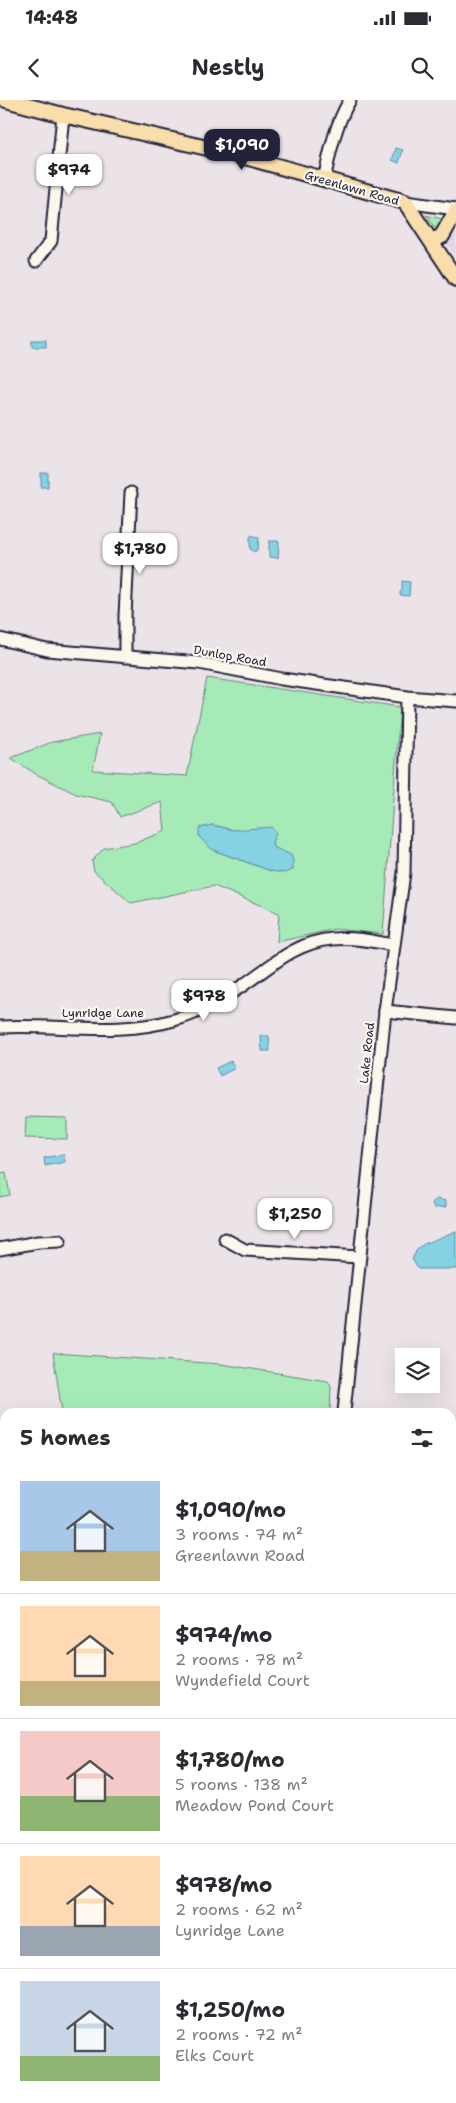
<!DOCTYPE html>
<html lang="en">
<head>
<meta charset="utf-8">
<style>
	body { margin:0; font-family:"Shantell Sans",sans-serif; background:#f7f7f7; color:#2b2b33; height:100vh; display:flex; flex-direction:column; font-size:19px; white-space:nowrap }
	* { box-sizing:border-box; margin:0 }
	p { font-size:16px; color:#7c7c81 }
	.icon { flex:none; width:28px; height:28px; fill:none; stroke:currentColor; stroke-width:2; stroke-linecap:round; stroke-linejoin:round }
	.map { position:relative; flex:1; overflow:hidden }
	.panel { position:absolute; left:0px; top:1308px; width:456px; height:696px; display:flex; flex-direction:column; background:#fff; border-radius:15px 15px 0 0; box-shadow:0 5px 20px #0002 }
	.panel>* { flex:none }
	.tools { position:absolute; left:395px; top:1248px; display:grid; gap:10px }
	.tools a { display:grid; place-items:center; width:45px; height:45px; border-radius:0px; background:#fff; box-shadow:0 5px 20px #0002; font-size:25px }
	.price { position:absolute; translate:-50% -42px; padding:0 11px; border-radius:10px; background:#fff; color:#222; font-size:16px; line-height:32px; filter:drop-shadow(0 1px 2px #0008) }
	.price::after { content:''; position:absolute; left:50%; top:30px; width:15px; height:11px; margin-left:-8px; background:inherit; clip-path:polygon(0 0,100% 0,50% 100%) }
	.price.selected { background:#22223b; color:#fff }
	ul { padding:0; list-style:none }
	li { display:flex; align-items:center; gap:15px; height:125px; padding:0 20px }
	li+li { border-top:1px solid #e1e1e2 }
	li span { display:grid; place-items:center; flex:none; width:140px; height:100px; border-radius:0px; color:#555 }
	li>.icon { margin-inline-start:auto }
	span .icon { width:60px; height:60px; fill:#fffc; stroke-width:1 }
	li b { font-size:21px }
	h2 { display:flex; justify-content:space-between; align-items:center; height:60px; padding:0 20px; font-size:21px }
	.status { display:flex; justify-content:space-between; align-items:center; height:35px; padding:0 25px; background:#fff; direction:ltr }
	.status svg { height:14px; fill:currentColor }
	header { display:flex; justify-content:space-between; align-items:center; height:65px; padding:0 20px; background:#fff; font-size:22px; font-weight:700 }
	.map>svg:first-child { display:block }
	.built { fill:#e2d5e7 }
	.green { fill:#a6ebb7; stroke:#648679; fill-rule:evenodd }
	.water { fill:#85d2e4; stroke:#5d8ca0 }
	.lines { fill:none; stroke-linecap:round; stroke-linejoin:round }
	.minor-casing { stroke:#22223b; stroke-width:15 }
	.major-casing { stroke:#22223b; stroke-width:18 }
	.minor { stroke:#fbf7ec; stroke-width:11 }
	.major { stroke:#f9deab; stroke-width:14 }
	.rail { stroke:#22223b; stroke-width:2.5 }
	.labels { text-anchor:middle; stroke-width:4.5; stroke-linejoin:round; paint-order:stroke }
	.street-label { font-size:12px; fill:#22223b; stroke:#fbf7ec }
</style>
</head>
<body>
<div class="status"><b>14:48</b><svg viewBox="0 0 49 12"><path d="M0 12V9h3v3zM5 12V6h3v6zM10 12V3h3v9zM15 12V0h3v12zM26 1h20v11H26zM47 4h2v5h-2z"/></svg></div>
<header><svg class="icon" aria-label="back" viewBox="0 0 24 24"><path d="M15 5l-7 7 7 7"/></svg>Nestly<svg class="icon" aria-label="search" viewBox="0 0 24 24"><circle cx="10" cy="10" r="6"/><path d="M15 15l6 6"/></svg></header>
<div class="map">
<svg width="456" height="2003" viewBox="0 0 456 2003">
	<rect width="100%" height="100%" fill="#ece3e9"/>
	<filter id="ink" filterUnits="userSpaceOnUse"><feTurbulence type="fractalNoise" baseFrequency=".02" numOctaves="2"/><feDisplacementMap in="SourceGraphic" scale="10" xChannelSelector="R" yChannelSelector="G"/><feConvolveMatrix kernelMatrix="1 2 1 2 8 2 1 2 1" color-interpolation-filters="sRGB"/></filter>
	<g filter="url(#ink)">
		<!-- built -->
		<g class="built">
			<path d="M456 125V156L448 145 445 136Z"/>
			<path d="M5 1616V1928L0 1930V1619Z"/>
		</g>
		<!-- green -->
		<g class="green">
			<path d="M426 115 442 119 437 131Z"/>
			<path d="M207 578 400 607 383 834 335 829 277 842 279 813 214 786 131 803 94 771 92 761 104 748 135 743 165 731 162 702 120 717 112 702 76 694 36 674 11 658 52 642 100 634 93 670 187 676ZM212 725 234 730 276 733 272 742 271 771 213 750Z"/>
			<path d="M26 1017 67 1018V1039L25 1038Z"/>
			<path d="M6 1073 10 1095 0 1097V1074Z"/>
			<path d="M53 1253 221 1264 328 1281 331 1287 330 1312H62Z"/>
			<path d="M456 1345V1383L451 1385V1346Z"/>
			<path d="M456 1407V1609L451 1611V1409Z"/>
		</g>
		<!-- water -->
		<g class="water">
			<path d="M396 48 403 50 399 63 392 60Z"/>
			<rect x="32" y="240" width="14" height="7"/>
			<rect x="41" y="373" width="7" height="14"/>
			<path d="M252 435 259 438 258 448 255 452 250 449V437Z"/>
			<path d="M269 441H279L278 458 269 457Z"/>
			<path d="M402 481 410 482 409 496 400 495V492L402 491Z"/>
			<path d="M212 725 234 730 271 727 276 733 272 742 273 747 291 755 293 761V770L284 773 271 771 213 750 199 737V728Z"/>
			<path d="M261 936H269L270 951H262Z"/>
			<path d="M231 961 235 968 220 976 216 968Z"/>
			<path d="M63 1054 65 1062 45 1066 44 1058Z"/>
			<path d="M437 1099 446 1101V1107L434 1108 432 1103Z"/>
			<path d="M456 1131V1169H418L412 1159 418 1148 424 1144Z"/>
		</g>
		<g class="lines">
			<!-- minor casing -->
			<g class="minor-casing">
				<g id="minor">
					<path d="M324 80C330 52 335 25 350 0"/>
					<path d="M405 102 456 109"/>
					<path d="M36 161 51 141 63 15"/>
					<path d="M0 539 47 550 199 563 282 579 407 597 456 601"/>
					<path d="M125 557V516L131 393"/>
					<path d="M385 911 456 918"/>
					<path d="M0 927C58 924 118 936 174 920 198 914 222 899 242 886 271 866 296 842 332 839 353 837 372 841 393 845"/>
					<path d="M225 1139 245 1150 359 1157"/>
					<path d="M0 1149 38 1142 60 1141"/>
					<path d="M344 1312 385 911 404 773 407 597"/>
					<path d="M451 1330 456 1329"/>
					<path d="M451 1623 456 1621"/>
					<path d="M451 1774 456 1784"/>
					<path d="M71 1999 74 2003"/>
					<path d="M324 1999V2003"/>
					<path d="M272 2003 281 1999"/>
				</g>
			</g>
			<!-- major casing -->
			<g class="major-casing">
				<g id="major">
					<path d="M6 0 63 15 238 55 405 102 456 179"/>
					<path d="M432 141 442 136 456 111"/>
					<path d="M451 1725 456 1723"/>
					<path d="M0 1938 5 1935"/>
				</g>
			</g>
			<!-- minor -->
			<use href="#minor" class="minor"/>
			<!-- major -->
			<use href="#major" class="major"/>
			<!-- rail -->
			<g class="rail">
				<path d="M451 1394 456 1392"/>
				<path d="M0 1593 5 1591"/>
			</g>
		</g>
	</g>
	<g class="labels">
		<!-- street labels -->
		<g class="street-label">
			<text transform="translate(352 88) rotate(16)" y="4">Greenlawn Road</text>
			<text transform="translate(230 556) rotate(10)" y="4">Dunlop Road</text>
			<text x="103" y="917">Lynridge Lane</text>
			<text transform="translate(367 953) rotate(-84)" y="4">Lake Road</text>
		</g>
	</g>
</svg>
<div class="tools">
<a><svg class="icon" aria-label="layers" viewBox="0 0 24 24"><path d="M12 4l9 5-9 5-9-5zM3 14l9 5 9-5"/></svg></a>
</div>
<b class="price selected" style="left:242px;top:71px">$1,090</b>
<b class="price" style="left:69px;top:96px">$974</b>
<b class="price" style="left:140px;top:475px">$1,780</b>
<b class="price" style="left:204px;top:922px">$978</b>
<b class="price" style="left:295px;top:1140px">$1,250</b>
<section class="panel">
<h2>5 homes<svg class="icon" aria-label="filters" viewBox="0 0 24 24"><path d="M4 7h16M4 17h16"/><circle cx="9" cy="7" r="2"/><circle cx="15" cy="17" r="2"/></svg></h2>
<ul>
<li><span style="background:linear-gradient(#a9c7e8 70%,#c2b280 0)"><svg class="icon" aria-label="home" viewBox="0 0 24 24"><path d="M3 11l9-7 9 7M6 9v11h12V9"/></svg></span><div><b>$1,090/mo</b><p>3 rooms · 74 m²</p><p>Greenlawn Road</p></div></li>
<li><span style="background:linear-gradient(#ffd9b3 75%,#c2b280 0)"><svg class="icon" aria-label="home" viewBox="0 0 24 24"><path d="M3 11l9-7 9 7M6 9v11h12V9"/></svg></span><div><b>$974/mo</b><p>2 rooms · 78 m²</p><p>Wyndefield Court</p></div></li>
<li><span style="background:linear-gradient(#f6c9c9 65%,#8fb573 0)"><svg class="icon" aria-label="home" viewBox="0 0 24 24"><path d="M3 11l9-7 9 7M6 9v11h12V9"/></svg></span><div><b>$1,780/mo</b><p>5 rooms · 138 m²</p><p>Meadow Pond Court</p></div></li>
<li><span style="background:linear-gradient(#ffd9b3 70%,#9aa5b1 0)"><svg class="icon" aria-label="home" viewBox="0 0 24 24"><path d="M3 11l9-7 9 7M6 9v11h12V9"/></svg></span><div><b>$978/mo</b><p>2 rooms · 62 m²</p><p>Lynridge Lane</p></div></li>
<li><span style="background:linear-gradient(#c9d6e8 75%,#8fb573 0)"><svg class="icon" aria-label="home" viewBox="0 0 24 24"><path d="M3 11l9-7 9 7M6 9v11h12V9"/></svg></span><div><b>$1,250/mo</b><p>2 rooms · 72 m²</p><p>Elks Court</p></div></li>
</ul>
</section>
</div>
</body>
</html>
